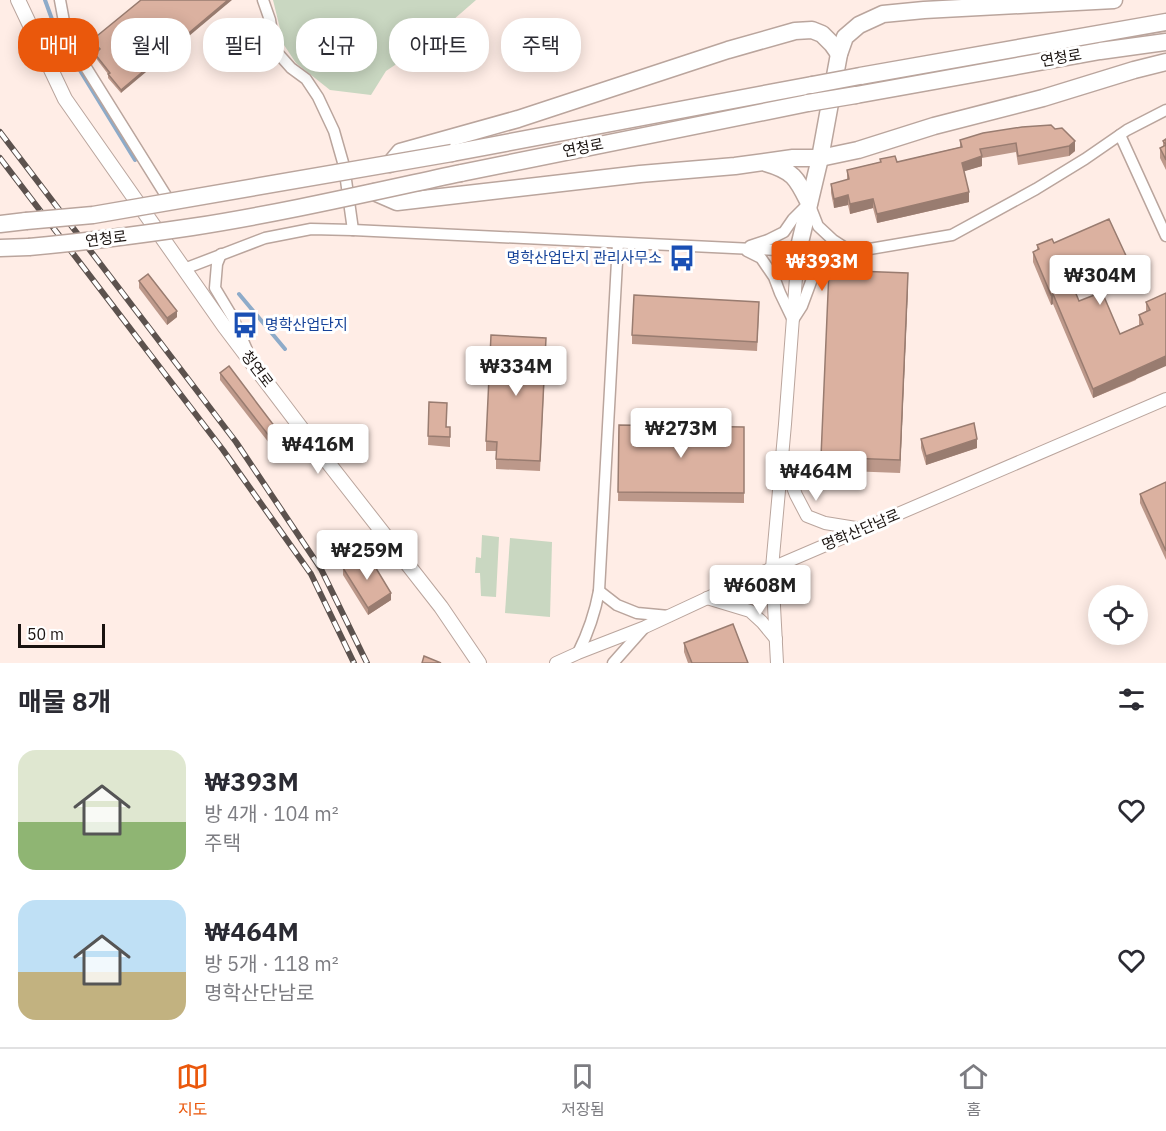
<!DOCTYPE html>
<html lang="ko">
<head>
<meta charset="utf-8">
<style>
	body { margin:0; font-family:"IBM Plex Sans","Noto Sans KR",sans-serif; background:#f7f7f7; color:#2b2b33; height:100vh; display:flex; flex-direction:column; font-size:22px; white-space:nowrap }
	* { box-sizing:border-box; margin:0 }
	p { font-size:20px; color:#7c7c81 }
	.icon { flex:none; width:33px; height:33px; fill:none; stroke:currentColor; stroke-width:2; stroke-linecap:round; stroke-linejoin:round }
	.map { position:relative; height:663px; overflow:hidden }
	.panel { display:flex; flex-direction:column; background:#fff; flex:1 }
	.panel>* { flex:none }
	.banner { position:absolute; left:18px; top:18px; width:600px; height:54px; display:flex; gap:12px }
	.fabs { position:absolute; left:1088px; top:585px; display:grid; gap:12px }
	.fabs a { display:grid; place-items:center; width:60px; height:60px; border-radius:50%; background:#fff; box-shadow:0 3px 15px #0003; font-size:30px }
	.scale { position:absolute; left:18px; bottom:15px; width:87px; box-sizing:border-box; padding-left:6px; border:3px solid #19120f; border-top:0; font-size:16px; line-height:21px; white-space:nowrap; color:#19120f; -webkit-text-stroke:4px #fff; paint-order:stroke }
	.price { position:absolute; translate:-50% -51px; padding:0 14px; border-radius:6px; background:#fff; color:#222; font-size:20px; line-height:39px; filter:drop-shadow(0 2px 3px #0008) }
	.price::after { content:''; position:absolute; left:50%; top:36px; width:18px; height:14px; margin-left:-9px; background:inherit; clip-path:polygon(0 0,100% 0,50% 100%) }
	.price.active { background:#ea580c; color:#fff }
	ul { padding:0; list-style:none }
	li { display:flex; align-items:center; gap:18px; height:150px; padding:0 18px }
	li span { display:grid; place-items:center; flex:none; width:168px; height:120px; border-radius:18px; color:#555 }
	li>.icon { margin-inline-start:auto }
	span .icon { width:72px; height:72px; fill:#fffc; stroke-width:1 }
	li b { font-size:26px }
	h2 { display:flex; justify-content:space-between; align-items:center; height:72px; padding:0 18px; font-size:26px }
	.pill { padding:0 21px; border-radius:24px; background:#fff; box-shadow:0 3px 15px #0003; font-size:21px; line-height:54px }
	.pill.active { background:#ea580c; color:#fff }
	.dock { display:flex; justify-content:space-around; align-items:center; height:84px; border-top:2px solid #e1e1e2; background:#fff; font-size:16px; color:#7c7c81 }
	.dock a { display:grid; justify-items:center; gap:3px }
	.dock .active { color:#ea580c }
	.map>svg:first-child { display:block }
	.green { fill:#c9d7c1 }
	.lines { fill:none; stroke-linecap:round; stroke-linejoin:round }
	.stream { stroke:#8eabc9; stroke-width:4 }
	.minor-casing { stroke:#baa59d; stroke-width:13 }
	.tertiary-casing { stroke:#baa59d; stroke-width:14 }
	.secondary-casing { stroke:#baa59d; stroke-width:16 }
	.trunk-casing { stroke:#baa59d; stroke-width:19 }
	.minor { stroke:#fff; stroke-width:10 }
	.tertiary { stroke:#fff; stroke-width:12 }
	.secondary { stroke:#fff; stroke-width:14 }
	.trunk { stroke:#fff; stroke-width:16 }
	.rail-casing { stroke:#5c524e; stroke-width:6 }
	.rail { stroke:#fff; stroke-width:4; stroke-dasharray:11; stroke-linecap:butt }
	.trunk-bridge-casing { stroke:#baa59d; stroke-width:19; stroke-linecap:butt }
	.trunk-bridge { stroke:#fff; stroke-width:16 }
	.wall { fill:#bc988a }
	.shaded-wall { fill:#997c70 }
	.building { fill:#dbb1a0; stroke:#997c70; stroke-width:1.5 }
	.labels { text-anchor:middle; stroke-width:6; stroke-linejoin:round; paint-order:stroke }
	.street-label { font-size:15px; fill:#19120f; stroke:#fff }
	.transit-label { font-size:15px; fill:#164399; stroke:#fff; text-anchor:end }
</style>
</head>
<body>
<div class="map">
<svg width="1166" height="663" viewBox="0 0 1166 663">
	<rect width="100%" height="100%" fill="#ffede6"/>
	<!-- green -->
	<g class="green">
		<path d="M273 0H476L422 47 386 71 371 95 330 90 296 63 284 45Z"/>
		<path d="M482 535 499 537 496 597 481 596 480 573H475L476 557 481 558Z"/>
		<path d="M510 538 552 542 550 617 505 613Z"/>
	</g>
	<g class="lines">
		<!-- stream -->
		<g class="stream">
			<path d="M45 0 57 33 135 160"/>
			<path d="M239 294 285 349"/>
		</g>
		<!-- minor casing -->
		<g class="minor-casing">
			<g id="minor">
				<path d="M60 0 65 27 82 61 170 202"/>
				<path d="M263 0 270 20 275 50 291 68 306 79 318 97 334 131 344 166 353 230"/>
				<path d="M1120 135 1166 236"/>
				<path d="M750 246 768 240 784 232 793 219 809 203 818 226 833 240 850 251"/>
				<path d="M747 251 761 258 774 277 780 293 793 320 802 306 815 271 825 261 838 251"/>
				<path d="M221 254 217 264 215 288 233 318 247 350"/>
				<path d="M184 269 265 238 311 229 353 230 798 251H858L952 235 1036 189 1085 159 1127 130 1166 110"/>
				<path d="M599 591 618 243"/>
				<path d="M578 653C588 633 595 613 599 591L617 605 637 613 669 616"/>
				<path d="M613 663 645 627"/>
			</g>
		</g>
		<!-- tertiary casing -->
		<g class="tertiary-casing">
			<g id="tertiary">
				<path d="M783 461 796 495 807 516 825 523 862 529"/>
				<path d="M707 598 750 611 762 622 776 639"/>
				<path d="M556 663 578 653 645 627 772 568 1166 399"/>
				<path d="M777 663 772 568 785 424 798 251"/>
			</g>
		</g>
		<!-- secondary casing -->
		<g class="secondary-casing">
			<path id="secondary" d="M18 0 65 99 224 326 308 437 441 607 479 663"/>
		</g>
		<!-- trunk casing -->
		<g class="trunk-casing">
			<g id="trunk">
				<path d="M860 76 1166 22"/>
				<path d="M856 95 1100 51 1166 42"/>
				<path d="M452 153 812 85"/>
				<path d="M766 163C794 171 797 179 809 203"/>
				<path d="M390 164 400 152 518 119 728 50 795 31 812 30 822 34 832 44 839 54"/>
				<path d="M461 173 808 103"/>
				<path d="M374 192 397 202 640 174 735 166 793 158H820L858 150 934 126 1043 98 1134 70 1166 62"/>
				<path d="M0 224 26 221"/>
				<path d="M0 248 29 247"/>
				<path d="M798 251 820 158 839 54 845 37 859 25 883 14 924 10 1114 0"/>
			</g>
		</g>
		<!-- minor -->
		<use href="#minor" class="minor"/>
		<!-- tertiary -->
		<use href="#tertiary" class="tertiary"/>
		<!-- secondary -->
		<use href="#secondary" class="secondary"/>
		<!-- trunk -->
		<use href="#trunk" class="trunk"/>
		<!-- rail casing -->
		<g class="rail-casing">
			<g id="rail">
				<path d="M0 132 236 442 321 569 367 663"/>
				<path d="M0 158 223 450 311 574 354 663"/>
			</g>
		</g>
		<!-- rail -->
		<use href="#rail" class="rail"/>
		<!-- trunk-bridge casing -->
		<g class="trunk-bridge-casing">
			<g id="trunk-bridge">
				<path d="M812 85 860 76"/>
				<path d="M808 103 856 95"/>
				<path d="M26 221 93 215 452 153"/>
				<path d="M29 247C84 242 138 235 192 227 283 213 372 192 461 173"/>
			</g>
		</g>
		<!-- trunk-bridge -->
		<use href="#trunk-bridge" class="trunk-bridge"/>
	</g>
	<!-- wall -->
	<g class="wall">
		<path d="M141 0 121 93 108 78V74L95 57V54L99 51 92 43V40Z"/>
		<path d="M1051 125 1075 151 1069 156 1018 165 1016 152 982 158V166L964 171 969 202 877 223 873 208 850 214 848 205 834 208 831 193V184L847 180V170L880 162V159L897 162 960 147V140Z"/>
		<path d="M1166 139V170L1160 158V148L1163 146V141Z"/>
		<path d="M1054 243 1128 270 1075 293 1079 301 1120 334 1139 325V315L1146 311V302L1166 293 1136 380 1093 398 1053 304 1051 305 1033 262V252L1037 250V245Z"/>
		<path d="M139 281 177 317 167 325 139 288Z"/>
		<path d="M908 286 900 473 821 470V457Z"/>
		<path d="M759 312 757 351 632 344V335Z"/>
		<path d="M546 347 540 471 496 469V451H486V441Z"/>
		<path d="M220 373 272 423 300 456V463L280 457 220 380Z"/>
		<path d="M429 402 447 427H450V447L428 445Z"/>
		<path d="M619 425 744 427V503L618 501Z"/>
		<path d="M921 439 977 448 926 465 921 448Z"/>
		<path d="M1166 482V560L1140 503V494Z"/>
		<path d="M363 543 381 558 373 563 391 600 368 615 343 575V568L352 565 367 556 363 550Z"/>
		<path d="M684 643 748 663H688L684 652Z"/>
	</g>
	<!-- shaded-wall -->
	<g class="shaded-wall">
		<path d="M228 0H232L121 93V90Z"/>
		<path d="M1075 141V151L1069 156V146Z"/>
		<path d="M982 156V166L962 172V163Z"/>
		<path d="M969 192V202L877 223V214Z"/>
		<path d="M848 195V205L834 208V199Z"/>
		<path d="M873 199V208L850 214V204Z"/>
		<path d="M1128 260V270L1072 294V284Z"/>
		<path d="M908 273V286L900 473V460Z"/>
		<path d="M1053 294V304L1051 305V295Z"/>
		<path d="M177 311V317L167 325V318Z"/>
		<path d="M1166 356V366L1093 398V389Z"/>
		<path d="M977 439V448L926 465V456Z"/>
		<path d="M381 552V558L372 563V557Z"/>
		<path d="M391 593V600L368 615V608Z"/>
	</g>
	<!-- building -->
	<g class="building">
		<path d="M141 0H228L121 90 108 74 110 73 95 54 100 49 92 40Z"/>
		<path d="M1051 125 1055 129 1062 128 1075 141 1069 146 1018 156 1016 143 980 149 982 156 962 163 969 192 877 214 873 199 850 204 848 195 834 199 831 184 849 179 847 170 881 162 880 159 895 156 897 162 962 147 960 140 983 133 1022 127Z"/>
		<path d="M1166 139V160L1160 148 1166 145 1163 141Z"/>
		<path d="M1109 219 1128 260 1072 284 1079 301 1102 292 1120 334 1143 324 1139 315 1150 310 1146 302 1166 293V356L1093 389 1053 294 1051 295 1033 252 1039 249 1037 245 1052 239 1054 243Z"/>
		<path d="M829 270 908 273 900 460 821 457Z"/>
		<path d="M148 274 177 311 167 318 139 281Z"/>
		<path d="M634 295 759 302 757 342 632 335Z"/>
		<path d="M491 335 546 338 540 461 496 459 497 442 486 441Z"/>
		<path d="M229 366 272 423 300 456 280 450 220 373Z"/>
		<path d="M429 402 447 403 446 427H450V437L428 436Z"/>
		<path d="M974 423 977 439 926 456 921 439Z"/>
		<path d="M619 425 744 427V493L618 492Z"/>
		<path d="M1166 482V551L1140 494Z"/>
		<path d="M372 538 381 552 372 557 363 543Z"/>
		<path d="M368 555 391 593 368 608 343 568 350 563 352 565Z"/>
		<path d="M733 624 748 663H692L684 643Z"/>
		<path d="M424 656 441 663H422Z"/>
	</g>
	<!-- icons -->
	<defs>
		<g id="bus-bare" transform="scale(2.07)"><path d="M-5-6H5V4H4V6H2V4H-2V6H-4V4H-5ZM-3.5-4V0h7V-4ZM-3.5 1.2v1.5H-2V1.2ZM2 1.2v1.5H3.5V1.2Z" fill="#1a4fb4" stroke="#fff" stroke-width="2.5" paint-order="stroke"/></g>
	</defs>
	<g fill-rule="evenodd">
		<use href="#bus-bare" x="682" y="258"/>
		<use href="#bus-bare" x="245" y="325"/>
	</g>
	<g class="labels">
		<!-- street labels -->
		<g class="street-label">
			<text transform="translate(1061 58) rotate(-10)" y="5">연청로</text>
			<text transform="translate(583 148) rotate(-11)" y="5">연청로</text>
			<text transform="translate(106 239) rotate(-7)" y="5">연청로</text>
			<text transform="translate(257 369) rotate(53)" y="5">청연로</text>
			<text transform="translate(861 530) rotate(-23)" y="5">명학산단남로</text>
		</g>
		<!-- transit labels -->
		<g class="transit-label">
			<text x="662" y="263">명학산업단지 관리사무소</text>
			<text x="265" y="330" text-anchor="start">명학산업단지</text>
		</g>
	</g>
</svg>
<div class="fabs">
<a><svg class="icon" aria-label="locate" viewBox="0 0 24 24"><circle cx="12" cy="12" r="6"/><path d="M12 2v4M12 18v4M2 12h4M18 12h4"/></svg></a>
</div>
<div class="scale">50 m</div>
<b class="price active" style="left:822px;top:292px">₩393M</b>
<b class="price" style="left:1100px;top:306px">₩304M</b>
<b class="price" style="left:516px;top:397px">₩334M</b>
<b class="price" style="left:681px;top:459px">₩273M</b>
<b class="price" style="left:318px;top:475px">₩416M</b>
<b class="price" style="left:816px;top:502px">₩464M</b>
<b class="price" style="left:367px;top:581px">₩259M</b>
<b class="price" style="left:760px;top:616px">₩608M</b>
<div class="banner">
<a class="pill active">매매</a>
<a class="pill">월세</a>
<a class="pill">필터</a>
<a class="pill">신규</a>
<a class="pill">아파트</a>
<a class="pill">주택</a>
</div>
</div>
<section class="panel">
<h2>매물 8개<svg class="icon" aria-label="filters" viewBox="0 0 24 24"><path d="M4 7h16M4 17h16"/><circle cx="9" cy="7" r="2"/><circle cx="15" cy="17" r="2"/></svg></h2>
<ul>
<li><span style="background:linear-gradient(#dfe7d0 60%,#8fb573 0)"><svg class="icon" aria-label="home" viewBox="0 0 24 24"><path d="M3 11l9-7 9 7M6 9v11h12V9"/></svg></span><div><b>₩393M</b><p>방 4개 · 104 m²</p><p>주택</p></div><svg class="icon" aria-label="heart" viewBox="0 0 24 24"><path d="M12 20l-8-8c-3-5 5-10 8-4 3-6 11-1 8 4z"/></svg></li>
<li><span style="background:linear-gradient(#bfe0f5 60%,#c2b280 0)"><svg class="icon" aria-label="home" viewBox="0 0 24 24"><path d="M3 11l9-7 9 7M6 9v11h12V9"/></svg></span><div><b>₩464M</b><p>방 5개 · 118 m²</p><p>명학산단남로</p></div><svg class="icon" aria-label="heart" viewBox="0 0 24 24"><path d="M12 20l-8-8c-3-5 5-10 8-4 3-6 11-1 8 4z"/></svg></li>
</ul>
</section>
<nav class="dock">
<a class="active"><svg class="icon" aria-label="map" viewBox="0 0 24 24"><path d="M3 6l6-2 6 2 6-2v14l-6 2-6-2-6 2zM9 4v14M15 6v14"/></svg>지도</a>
<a><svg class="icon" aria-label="saved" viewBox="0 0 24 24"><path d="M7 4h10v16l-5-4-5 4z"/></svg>저장됨</a>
<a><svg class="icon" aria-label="home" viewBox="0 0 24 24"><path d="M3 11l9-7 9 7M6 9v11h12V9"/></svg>홈</a>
</nav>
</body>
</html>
